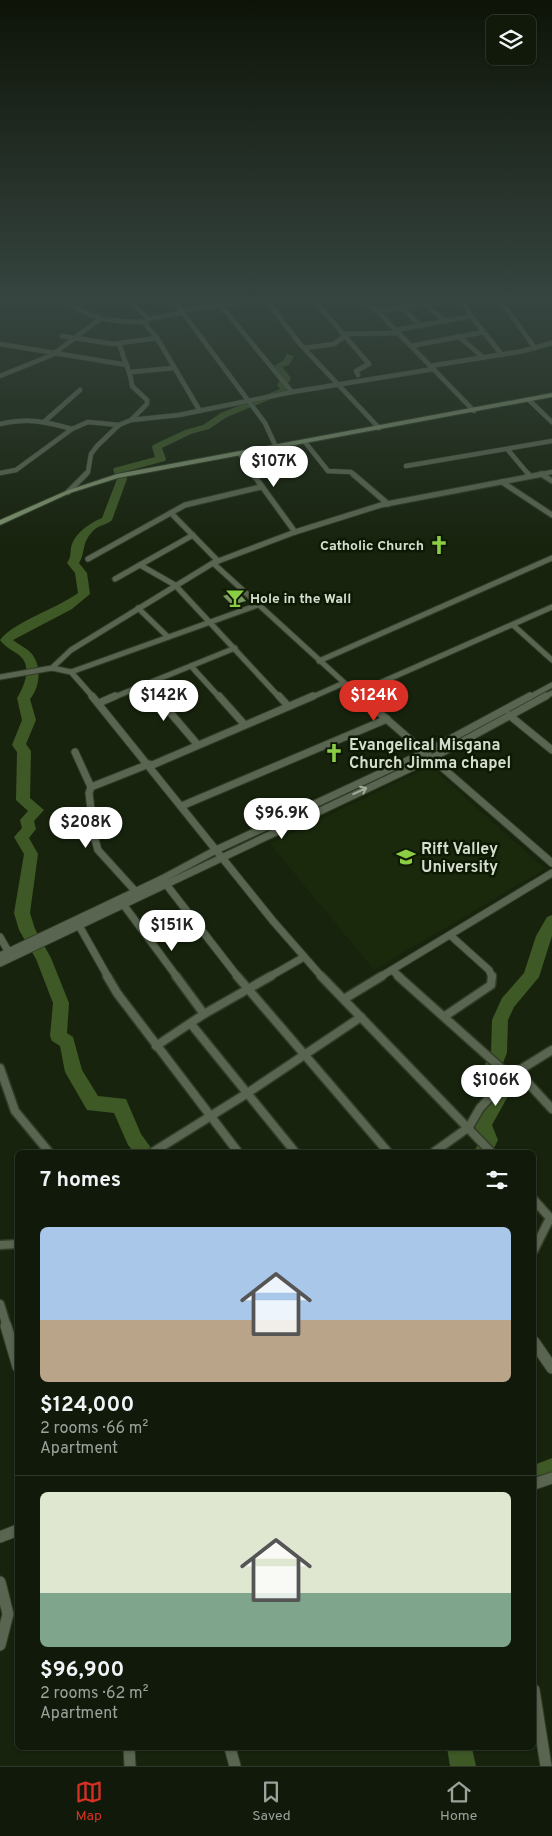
<!DOCTYPE html>
<html lang="en">
<head>
<meta charset="utf-8">
<style>
	body { margin:0; font-family:Overpass,sans-serif; background:#1a2313; color:#f1f3f6; height:100vh; display:flex; flex-direction:column; font-size:19px; white-space:nowrap }
	* { box-sizing:border-box; margin:0 }
	p { font-size:16px; color:#9ca19c }
	.icon { flex:none; width:28px; height:28px; fill:none; stroke:currentColor; stroke-width:2; stroke-linecap:round; stroke-linejoin:round }
	.map { position:relative; flex:1; overflow:hidden }
	.drawer { position:absolute; left:15px; top:1150px; width:521px; height:600px; display:flex; flex-direction:column; background:#111a0a; border-radius:8px; box-shadow:0 1px 4px #0004,0 0 0 1px #30382b }
	.drawer>* { flex:none }
	.controls { position:absolute; left:486px; top:15px; display:grid; gap:10px }
	.controls a { display:grid; place-items:center; width:50px; height:50px; border-radius:8px; background:#111a0a; box-shadow:0 1px 4px #0004,0 0 0 1px #30382b; font-size:25px }
	.price { position:absolute; translate:-50% -42px; padding:0 11px; border-radius:18px; background:#fff; color:#222; font-size:16px; line-height:32px; filter:drop-shadow(0 1px 2px #0008) }
	.price::after { content:''; position:absolute; left:50%; top:30px; width:15px; height:11px; margin-left:-8px; background:inherit; clip-path:polygon(0 0,100% 0,50% 100%) }
	.price.current { background:#d93025; color:#fff }
	ul { padding:0; list-style:none }
	li { display:grid; align-content:center; gap:10px; height:265px; padding:0 25px }
	li+li { border-top:1px solid #30382b }
	li span { display:grid; place-items:center; height:155px; border-radius:8px; color:#555 }
	li>.icon { margin-inline-start:auto }
	span .icon { width:90px; height:90px; fill:#fffc; stroke-width:1 }
	li b { font-size:21px }
	h2 { display:flex; justify-content:space-between; align-items:center; height:60px; padding:0 25px; font-size:21px }
	.dock { display:flex; justify-content:space-around; align-items:center; height:70px; border-top:1px solid #30382b; background:#111a0a; font-size:14px; color:#9ca19c }
	.dock a { display:grid; justify-items:center; gap:2px }
	.dock .current { color:#d93025 }
	.map>svg:first-child { display:block }
	.built { fill:#1a290c }
	.lines { fill:none; stroke-linecap:round; stroke-linejoin:round }
	.river { fill:#3e5826; fill-rule:evenodd }
	.building { fill:#7a9763 }
	.street-far4-casing { stroke:#313d28; stroke-width:5.5 }
	.street-far3-casing { stroke:#313d28; stroke-width:7 }
	.street-far2-casing { stroke:#313d28; stroke-width:9 }
	.street-far1-casing { stroke:#313d28; stroke-width:11 }
	.street-casing { stroke:#313d28; stroke-width:13 }
	.secondary-casing { stroke:#313d28; stroke-width:2 }
	.street-far4 { stroke:#596550; stroke-width:4.5 }
	.street-far3 { stroke:#596550; stroke-width:5 }
	.street-far2 { stroke:#596550; stroke-width:7 }
	.street-far1 { stroke:#596550; stroke-width:8 }
	.street { stroke:#596550; stroke-width:11 }
	.secondary { fill:#7a8e6b; fill-rule:evenodd }
	.oneway { stroke:#a3ad9c }
	.labels { text-anchor:middle; stroke-width:5; stroke-linejoin:round; paint-order:stroke }
	.far-poi-label { font-size:14px; font-weight:bold; fill:#d4ddce; stroke:#0e1904; text-anchor:end }
	.poi-label { font-size:16px; font-weight:bold; fill:#d4ddce; stroke:#0e1904; text-anchor:start }
</style>
</head>
<body>
<div class="map">
<svg width="552" height="1766" viewBox="0 0 552 1766">
	<rect width="100%" height="100%" fill="#17230d"/>
	<!-- built -->
	<path class="built" d="M430 766 545 869 374 970 270 844Z"/>
	<g class="lines">
		<!-- river -->
		<g class="river">
			<path d="M287 354 294 356 289 365 282 367 291 378 287 385 290 390 288 392 227 417 209 429 191 434 162 448 166 459 165 461 124 472 127 479 112 520C107 525 99 525 94 530 81 542 86 552 79 563L87 573 90 594 72 609 13 640C19 645 27 648 32 654 42 667 40 687 30 699L36 720 26 744 31 751 30 798 44 810 34 821 36 829 29 838 38 854 30 913 35 929 51 958 69 1003 67 1033 73 1037 82 1070 98 1096 126 1099 141 1134 154 1152H134L128 1145 114 1113 87 1110 65 1072 60 1046 52 1041 50 1036 53 1003 36 959 19 930 14 913 24 854 14 837 22 828 20 820 28 811 16 800 17 752 12 745 22 720 17 698C24 687 33 666 19 655 12 650 5 647 0 640 13 622 58 608 78 593L75 573 67 563C71 557 70 555 71 548 74 533 90 523 102 518L117 479 113 470 114 468 155 457 152 447 153 445 185 430 203 425 221 413 280 389 277 385 281 378 273 366 283 361Z"/>
			<path d="M552 915V936L539 977 514 1007 508 1020 507 1053 500 1070 508 1096 492 1125 498 1140 492 1152H474L480 1140 474 1124 490 1095 482 1070 491 1053 492 1020 502 998 524 973 536 936 547 917Z"/>
			<path d="M552 1458V1480L534 1487V1465Z"/>
			<path d="M447 1748H472L476 1766H450Z"/>
		</g>
	</g>
	<!-- building -->
	<path class="building" d="M237 591 246 601 232 605 223 596Z"/>
	<g class="lines">
		<!-- street-far4 casing -->
		<g class="street-far4-casing">
			<g id="street-far4">
				<path d="M63 297C86 320 114 322 145 322"/>
				<path d="M127 297 148 319"/>
				<path d="M171 297 265 423 276 447"/>
				<path d="M214 297 292 392"/>
				<path d="M264 297 300 344 379 428"/>
				<path d="M358 297 377 311 474 411"/>
				<path d="M488 297 507 309 535 348"/>
				<path d="M0 302 35 297"/>
				<path d="M425 304 446 322"/>
				<path d="M319 306 369 364 356 371 358 375"/>
				<path d="M402 308 421 326"/>
				<path d="M180 311 265 298"/>
				<path d="M377 311 471 297"/>
				<path d="M471 316 502 355"/>
				<path d="M148 319 145 324 157 338 200 411"/>
				<path d="M148 319 181 313"/>
				<path d="M396 330 471 316 462 299"/>
				<path d="M343 334 399 333"/>
				<path d="M62 336 113 344 157 338"/>
				<path d="M458 336 484 358"/>
				<path d="M0 344 127 365"/>
				<path d="M120 345C123 360 131 371 132 386L147 400V404L131 420"/>
				<path d="M411 346 484 332"/>
				<path d="M304 348 334 344 345 336"/>
				<path d="M430 366 523 351 552 343"/>
				<path d="M131 372 174 368"/>
				<path d="M0 376 52 355 100 319"/>
				<path d="M529 400 552 422"/>
				<path d="M45 421 80 390"/>
				<path d="M0 424C28 418 44 421 72 429L88 422 119 425"/>
				<path d="M305 442 328 471 351 472 354 475"/>
				<path d="M508 450 529 475"/>
				<path d="M240 454 253 475"/>
				<path d="M406 466 552 441"/>
				<path d="M0 473 16 470 72 429"/>
				<path d="M85 475 88 472 91 454 97 446 119 425 131 420 179 415 292 392 434 369"/>
				<path d="M537 475 552 472"/>
			</g>
		</g>
		<!-- street-far3 casing -->
		<g class="street-far3-casing">
			<g id="street-far3">
				<path d="M253 474 295 532"/>
				<path d="M353 474 388 504"/>
				<path d="M528 474 530 476"/>
				<path d="M541 474 552 481"/>
				<path d="M502 482 552 515"/>
				<path d="M68 492 86 474"/>
				<path d="M171 513 218 561"/>
				<path d="M88 559 185 505 261 487"/>
				<path d="M213 563 361 698"/>
				<path d="M140 565 175 585 280 698"/>
				<path d="M115 579 193 535"/>
				<path d="M138 608 168 637"/>
				<path d="M513 625 552 660"/>
				<path d="M319 661 552 558"/>
				<path d="M191 666 220 698"/>
				<path d="M52 668 71 650 213 563 295 532 381 505 543 474"/>
				<path d="M71 672 258 605"/>
				<path d="M0 677 52 668 71 672 94 698"/>
				<path d="M146 685 157 698"/>
				<path d="M357 693 552 607"/>
				<path d="M112 698 235 648"/>
				<path d="M310 698 344 683"/>
				<path d="M528 698 552 685"/>
				<path d="M543 698 552 693"/>
			</g>
		</g>
		<!-- street-far2 casing -->
		<g class="street-far2-casing">
			<g id="street-far2">
				<path d="M92 696 273 921 322 977"/>
				<path d="M156 696 197 744"/>
				<path d="M219 696 244 724"/>
				<path d="M279 696 288 706"/>
				<path d="M360 696 552 863"/>
				<path d="M99 703 115 696"/>
				<path d="M509 715 552 750"/>
				<path d="M75 752 91 787 89 793 94 836 98 850 137 893"/>
				<path d="M150 766 313 696"/>
				<path d="M91 787 149 764"/>
				<path d="M184 805 387 719"/>
				<path d="M162 879 238 977"/>
				<path d="M120 900 177 977"/>
				<path d="M77 922 108 977"/>
				<path d="M450 935 489 970 492 977"/>
				<path d="M0 937 8 951"/>
				<path d="M0 956 162 879 216 850 426 752 530 696"/>
				<path d="M0 963 432 758 546 696"/>
				<path d="M392 970 400 977"/>
				<path d="M269 977 304 957"/>
				<path d="M380 977 552 873"/>
			</g>
		</g>
		<!-- street-far1 casing -->
		<g class="street-far1-casing">
			<g id="street-far1">
				<path d="M107 976 117 993 238 1152"/>
				<path d="M176 976 204 1014"/>
				<path d="M237 976 388 1152"/>
				<path d="M321 976 491 1152"/>
				<path d="M398 976 510 1076"/>
				<path d="M344 999 382 976"/>
				<path d="M445 1016 491 985 492 976"/>
				<path d="M191 1024 295 1152"/>
				<path d="M156 1046 204 1014 271 976"/>
				<path d="M0 1068 15 1111 49 1152"/>
				<path d="M518 1072 552 1109"/>
				<path d="M153 1152 246 1094 361 1017"/>
				<path d="M434 1152 469 1127 480 1108 510 1076 552 1050"/>
				<path d="M534 1200 552 1220"/>
				<path d="M0 1245 18 1244"/>
				<path d="M534 1250 550 1218"/>
				<path d="M0 1304 7 1327"/>
			</g>
		</g>
		<!-- street casing -->
		<g class="street-casing">
			<g id="street">
				<path d="M6 1326 18 1367"/>
				<path d="M534 1342 552 1368"/>
				<path d="M534 1484 552 1478"/>
				<path d="M0 1537 18 1530"/>
				<path d="M0 1582 8 1614 0 1645"/>
				<path d="M534 1690 546 1766"/>
				<path d="M129 1748 130 1766"/>
				<path d="M230 1748 235 1766"/>
			</g>
		</g>
		<!-- secondary casing -->
		<g class="secondary-casing">
			<path id="secondary" d="M552 393V397L118 478 70 493 0 525V520L66 491 117 474Z"/>
		</g>
		<!-- street-far4 -->
		<use href="#street-far4" class="street-far4"/>
		<!-- street-far3 -->
		<use href="#street-far3" class="street-far3"/>
		<!-- street-far2 -->
		<use href="#street-far2" class="street-far2"/>
		<!-- street-far1 -->
		<use href="#street-far1" class="street-far1"/>
		<!-- street -->
		<use href="#street" class="street"/>
		<!-- secondary -->
		<use href="#secondary" class="secondary"/>
	</g>
	<!-- one-way arrows -->
	<defs><path id="oneway-shaft" d="M-6 0H5M1.5-3L5.5 0L1.5 3" fill="none" stroke-width="1.6" stroke-linecap="round" stroke-linejoin="round" transform="scale(1.25)"/></defs>
	<use class="oneway" href="#oneway-shaft" transform="translate(360 791) rotate(-25)"/>
	<!-- sky -->
	<linearGradient id="sky" x2="0" y2="1"><stop stop-color="#0d1307"/><stop offset="0.55" stop-color="#364540"/><stop offset="1" stop-color="#364540" stop-opacity="0"/></linearGradient>
	<rect width="552" height="544" fill="url(#sky)"/>
	<!-- icons -->
	<defs>
		<g id="church-bare" transform="scale(1.5)"><path d="M-1.2-6h2.4v3.5h3.3v2.4h-3.3V6h-2.4V-.1h-3.3v-2.4h3.3Z" fill="#8bce46" stroke="#0e1904" stroke-width="2.5" paint-order="stroke"/></g>
		<g id="bar-bare" transform="scale(1.5)"><path d="M-6-5H6L.8 .8V4.5H3.5V6h-7V4.5H-.8V.8Z" fill="#8bce46" stroke="#0e1904" stroke-width="2.5" paint-order="stroke"/></g>
		<g id="university-bare" transform="scale(1.5)"><path d="M0-5L7-2L0 1L-7-2ZM-4 1L0 2.5L4 1V4Q0 6-4 4Z" fill="#8bce46" stroke="#0e1904" stroke-width="2.5" paint-order="stroke"/></g>
	</defs>
	<g fill-rule="evenodd">
		<use href="#church-bare" x="439" y="545"/>
		<use href="#bar-bare" x="235" y="598"/>
		<use href="#church-bare" x="334" y="753"/>
		<use href="#university-bare" x="406" y="857"/>
	</g>
	<g class="labels">
		<!-- far-poi labels -->
		<g class="far-poi-label">
			<text x="424" y="550">Catholic Church</text>
			<text x="250" y="603" text-anchor="start">Hole in the Wall</text>
		</g>
		<!-- poi labels -->
		<g class="poi-label">
			<text x="349" y="750">Evangelical Misgana<tspan x="349" dy="18">Church Jimma chapel</tspan></text>
			<text x="421" y="854">Rift Valley<tspan x="421" dy="18">University</tspan></text>
		</g>
	</g>
</svg>
<div class="controls">
<a><svg class="icon" aria-label="layers" viewBox="0 0 24 24"><path d="M12 4l9 5-9 5-9-5zM3 14l9 5 9-5"/></svg></a>
</div>
<b class="price" style="left:274px;top:488px">$107K</b>
<b class="price" style="left:164px;top:722px">$142K</b>
<b class="price current" style="left:374px;top:722px">$124K</b>
<b class="price" style="left:282px;top:840px">$96.9K</b>
<b class="price" style="left:86px;top:849px">$208K</b>
<b class="price" style="left:172px;top:952px">$151K</b>
<b class="price" style="left:496px;top:1107px">$106K</b>
<section class="drawer">
<h2>7 homes<svg class="icon" aria-label="filters" viewBox="0 0 24 24"><path d="M4 7h16M4 17h16"/><circle cx="9" cy="7" r="2"/><circle cx="15" cy="17" r="2"/></svg></h2>
<ul>
<li><span style="background:linear-gradient(#a9c7e8 60%,#b9a48a 0)"><svg class="icon" aria-label="home" viewBox="0 0 24 24"><path d="M3 11l9-7 9 7M6 9v11h12V9"/></svg></span><div><b>$124,000</b><p>2 rooms · 66 m²</p><p>Apartment</p></div></li>
<li><span style="background:linear-gradient(#dfe7d0 65%,#7fa58c 0)"><svg class="icon" aria-label="home" viewBox="0 0 24 24"><path d="M3 11l9-7 9 7M6 9v11h12V9"/></svg></span><div><b>$96,900</b><p>2 rooms · 62 m²</p><p>Apartment</p></div></li>
</ul>
</section>
</div>
<nav class="dock">
<a class="current"><svg class="icon" aria-label="map" viewBox="0 0 24 24"><path d="M3 6l6-2 6 2 6-2v14l-6 2-6-2-6 2zM9 4v14M15 6v14"/></svg>Map</a>
<a><svg class="icon" aria-label="saved" viewBox="0 0 24 24"><path d="M7 4h10v16l-5-4-5 4z"/></svg>Saved</a>
<a><svg class="icon" aria-label="home" viewBox="0 0 24 24"><path d="M3 11l9-7 9 7M6 9v11h12V9"/></svg>Home</a>
</nav>
</body>
</html>
